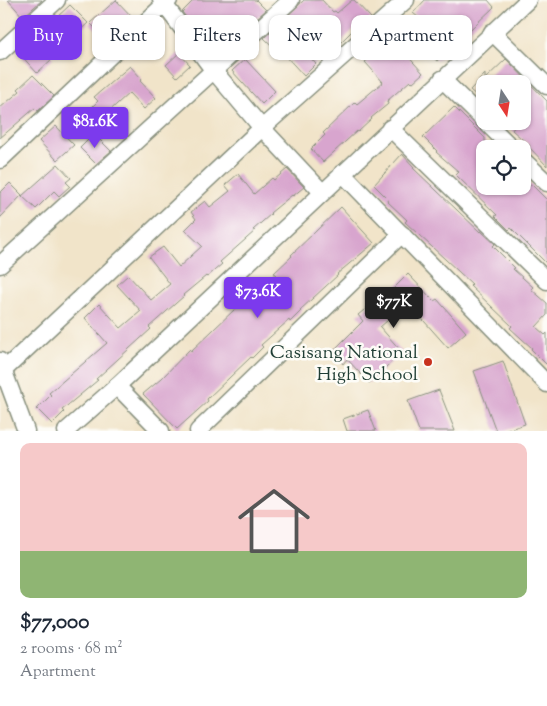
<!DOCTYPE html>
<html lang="en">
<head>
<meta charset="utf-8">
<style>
	body { margin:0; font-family:"Sorts Mill Goudy",serif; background:#f2f2f3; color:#1f2937; height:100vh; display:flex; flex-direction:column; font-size:19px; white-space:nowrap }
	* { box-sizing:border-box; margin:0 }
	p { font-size:16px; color:#747a83 }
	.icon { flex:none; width:28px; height:28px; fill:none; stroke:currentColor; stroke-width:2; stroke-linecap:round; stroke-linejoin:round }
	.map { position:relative; height:431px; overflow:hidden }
	.details { display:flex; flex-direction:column; background:#fff; flex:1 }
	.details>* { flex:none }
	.banner { position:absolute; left:15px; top:15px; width:518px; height:45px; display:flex; gap:10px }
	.needle { width:32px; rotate:168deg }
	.controls { position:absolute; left:476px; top:75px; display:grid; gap:10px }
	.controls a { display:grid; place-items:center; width:55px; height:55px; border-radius:10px; background:#fff; box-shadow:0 1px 4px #0004; font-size:25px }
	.price { position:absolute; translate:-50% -42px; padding:0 11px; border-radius:5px; background:#7c3aed; color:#fff; font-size:16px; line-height:32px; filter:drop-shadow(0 1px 2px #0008) }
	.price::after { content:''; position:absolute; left:50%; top:30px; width:15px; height:11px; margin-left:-8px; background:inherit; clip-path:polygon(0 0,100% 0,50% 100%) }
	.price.current { background:#222; color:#fff }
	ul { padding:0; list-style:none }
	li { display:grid; align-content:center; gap:10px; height:265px; padding:0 20px }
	li span { display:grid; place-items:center; height:155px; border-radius:10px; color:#555 }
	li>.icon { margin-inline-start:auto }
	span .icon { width:90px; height:90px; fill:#fffc; stroke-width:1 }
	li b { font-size:21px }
	.pill { padding:0 18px; border-radius:10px; background:#fff; box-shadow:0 1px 4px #0004; font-size:18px; line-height:45px }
	.pill.current { background:#7c3aed; color:#fff }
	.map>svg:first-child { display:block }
	.building { fill:#d8a5ce }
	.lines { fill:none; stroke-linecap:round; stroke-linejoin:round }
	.minor-casing { stroke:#88907e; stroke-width:19 }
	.minor { stroke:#fff; stroke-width:16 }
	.poi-dot { fill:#c8321e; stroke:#fdfcf7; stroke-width:2 }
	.labels { text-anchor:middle; stroke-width:5; stroke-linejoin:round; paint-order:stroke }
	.poi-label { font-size:19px; fill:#1f3d34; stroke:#fdfcf7; text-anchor:end }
</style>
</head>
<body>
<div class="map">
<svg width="547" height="431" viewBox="0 0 547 431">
	<rect width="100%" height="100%" fill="#fdfcf7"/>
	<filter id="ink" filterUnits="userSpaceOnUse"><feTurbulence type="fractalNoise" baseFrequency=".02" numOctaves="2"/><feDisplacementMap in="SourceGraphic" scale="10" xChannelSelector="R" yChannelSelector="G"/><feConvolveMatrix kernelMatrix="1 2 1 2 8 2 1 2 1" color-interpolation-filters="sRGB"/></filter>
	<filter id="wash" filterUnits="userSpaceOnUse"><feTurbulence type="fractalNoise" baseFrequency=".0096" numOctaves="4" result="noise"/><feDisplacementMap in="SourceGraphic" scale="20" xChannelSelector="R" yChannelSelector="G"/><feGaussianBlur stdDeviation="1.12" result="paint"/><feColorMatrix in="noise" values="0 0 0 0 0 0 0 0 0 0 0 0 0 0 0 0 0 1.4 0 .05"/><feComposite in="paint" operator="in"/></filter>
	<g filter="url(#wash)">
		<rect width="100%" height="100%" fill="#f1e4c9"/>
		<g id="blocks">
			<!-- building -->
			<g class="building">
				<path d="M8 0H42L23 17Z"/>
				<path d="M116 0 134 19 114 37 111 34 106 39 90 23Z"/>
				<path d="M194 0H256L266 10 221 50 214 43 210 48 182 12Z"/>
				<path d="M304 0H322L333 12 335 11 337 13 352 0H354L371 18 359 28 357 26 340 43 328 30 323 35 315 27 298 44 316 64 304 76 284 54 282 55 264 38Z"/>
				<path d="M425 0H488L494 7 437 61 422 47 438 34 413 13Z"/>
				<path d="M70 5 88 23 74 36 56 18Z"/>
				<path d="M386 32 423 73 412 83 410 81 387 101 388 104 371 118 372 119 358 132 357 131 323 162 311 149 325 135 323 133 355 102 357 104 383 82 365 62 379 50 373 43Z"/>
				<path d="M34 38 53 58 37 73 18 52Z"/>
				<path d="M179 53 190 65 177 77 166 65Z"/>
				<path d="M245 59 275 91 262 104 232 71Z"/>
				<path d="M506 59 547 101V166L529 147 530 146 512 130 519 121H522V84H485V103L470 90 485 74V79Z"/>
				<path d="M130 66 142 79 140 81 156 98 144 109 129 93 93 126 83 116 98 101 94 97Z"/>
				<path d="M33 75 54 96 38 111 35 108 0 138V108L20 91 18 89Z"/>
				<path d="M454 107 485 138V186L532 185 547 200V264L511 228 509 230 495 216 497 215 456 175 459 172 436 152 437 151 423 137Z"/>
				<path d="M56 126 74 145 57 160 39 141Z"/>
				<path d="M94 134 111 151 96 164 80 148Z"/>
				<path d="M402 154 414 167 413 168 480 232 481 231 495 244 493 246 515 268 513 269 533 287 531 289 547 303V315L536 327 545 335 547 333V365L531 349 532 348 510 328 512 326 470 286 472 284 405 222 407 220 387 201 388 199 374 185Z"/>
				<path d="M58 164 71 178 66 182 70 186 59 196 54 191 36 209 22 196Z"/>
				<path d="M287 169 304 187 293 196 292 195 270 213 271 214 253 230 255 231 220 262 222 264 207 277 206 276 183 295 184 296 149 327 151 329 96 379 98 380 62 410 64 412 52 424 37 409 51 395 49 393 107 343 85 318 99 304 121 328 141 311 117 285 128 275 151 300 170 284 149 257 163 247 179 267 202 246 185 230 196 219 191 212 205 201 210 207 230 191 225 185 238 174 254 194 272 178 274 180Z"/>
				<path d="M10 183 22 195 0 218V193Z"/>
				<path d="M341 207 374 243 337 274 338 275 300 310 301 311 290 322 289 320 261 345 263 347 252 358 251 357 207 399 208 401 177 429 143 394 161 379 190 349 191 351 235 309 276 274 274 273 292 256 291 255Z"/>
				<path d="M408 274 434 301 437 299 466 332 448 348 408 303 380 327 402 352 369 383 347 359 343 364 332 352 363 321 358 315 375 301 378 304Z"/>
				<path d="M503 361 525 424 504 431H496L474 371Z"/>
				<path d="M439 390 455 431H419L408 401Z"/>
				<path d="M368 410 376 431H347L343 419Z"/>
			</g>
		</g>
	</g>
	<g filter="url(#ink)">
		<use href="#blocks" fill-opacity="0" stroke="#88907e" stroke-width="1"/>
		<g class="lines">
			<!-- minor casing -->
			<g class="minor-casing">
				<g id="minor">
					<path d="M161 0 214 71 262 128 322 192"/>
					<path d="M492 32 547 86"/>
					<path d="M0 52 57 0"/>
					<path d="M442 79 513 149"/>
					<path d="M390 128 547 281"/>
					<path d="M522 159 547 183"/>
					<path d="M0 160 169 0"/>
					<path d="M342 173 547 384"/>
					<path d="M0 265 291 0"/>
					<path d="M0 361 26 431"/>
					<path d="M4 370 262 128 406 0"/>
					<path d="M117 386 161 431"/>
					<path d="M66 431 117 386 528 0"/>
					<path d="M198 431 402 234"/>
				</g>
			</g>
			<!-- minor -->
			<use href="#minor" class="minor"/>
		</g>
	</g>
	<!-- markers -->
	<circle class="poi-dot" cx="428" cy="362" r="5"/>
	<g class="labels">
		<!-- poi labels -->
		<g class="poi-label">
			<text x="418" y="358">Casisang National<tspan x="418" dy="22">High School</tspan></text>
		</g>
	</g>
</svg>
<div class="controls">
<a><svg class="needle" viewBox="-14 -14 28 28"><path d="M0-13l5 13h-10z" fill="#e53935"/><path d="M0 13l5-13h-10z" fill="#747a83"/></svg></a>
<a><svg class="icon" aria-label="locate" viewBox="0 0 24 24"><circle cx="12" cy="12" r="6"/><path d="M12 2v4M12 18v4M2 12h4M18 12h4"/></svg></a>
</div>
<b class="price" style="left:95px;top:149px">$81.6K</b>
<b class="price" style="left:258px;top:319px">$73.6K</b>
<b class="price current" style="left:394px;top:329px">$77K</b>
<div class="banner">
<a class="pill current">Buy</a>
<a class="pill">Rent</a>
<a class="pill">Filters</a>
<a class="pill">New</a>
<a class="pill">Apartment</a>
</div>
</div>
<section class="details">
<ul>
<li><span style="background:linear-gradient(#f6c9c9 70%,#8fb573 0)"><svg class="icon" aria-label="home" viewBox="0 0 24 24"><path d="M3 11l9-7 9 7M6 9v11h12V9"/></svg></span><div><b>$77,000</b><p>2 rooms · 68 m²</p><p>Apartment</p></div></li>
</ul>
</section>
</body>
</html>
